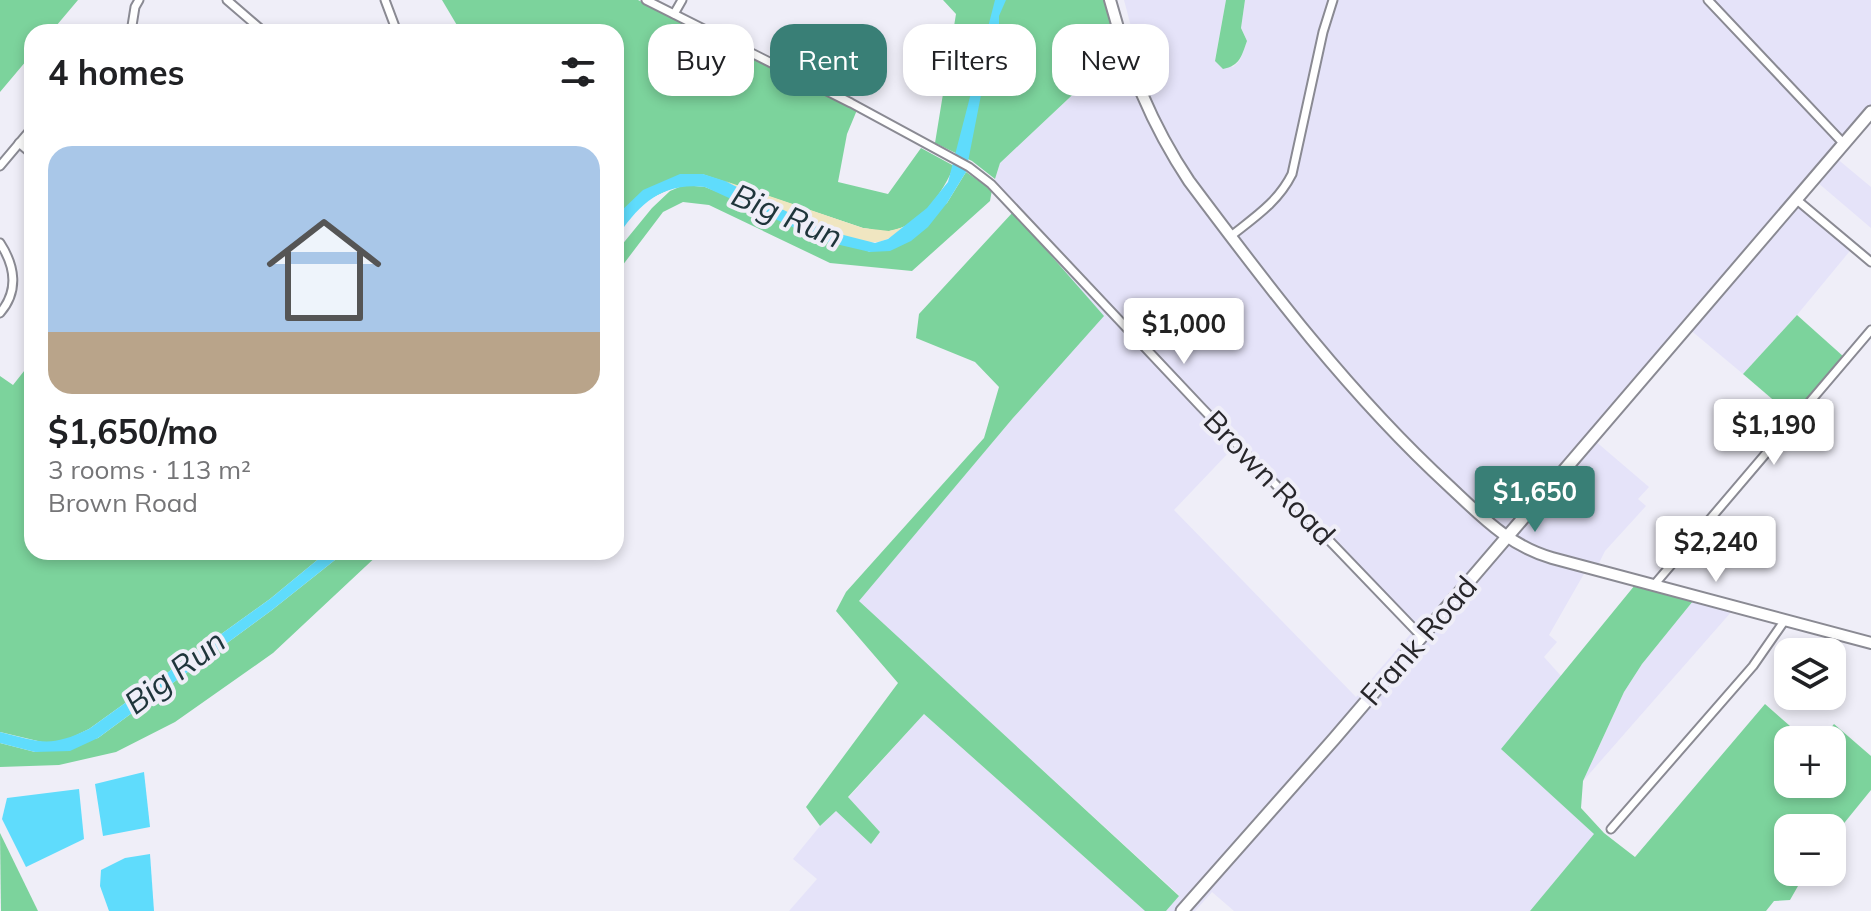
<!DOCTYPE html>
<html lang="en">
<head>
<meta charset="utf-8">
<style>
	body { margin:0; font-family:Mulish,sans-serif; background:#f2f2f2; color:#202124; height:100vh; display:flex; flex-direction:column; font-size:30px; white-space:nowrap }
	* { box-sizing:border-box; margin:0 }
	p { font-size:26px; color:#757577 }
	.icon { flex:none; width:44px; height:44px; fill:none; stroke:currentColor; stroke-width:2; stroke-linecap:round; stroke-linejoin:round }
	.map { position:relative; flex:1; overflow:hidden }
	.drawer { position:absolute; left:24px; top:24px; width:600px; height:536px; display:flex; flex-direction:column; background:#fff; border-radius:24px; box-shadow:0 4px 12px #0003 }
	.drawer>* { flex:none }
	.hud { position:absolute; left:648px; top:24px; width:760px; height:72px; display:flex; gap:16px }
	.fabs { position:absolute; left:1774px; top:638px; display:grid; gap:16px }
	.fabs a { display:grid; place-items:center; width:72px; height:72px; border-radius:16px; background:#fff; box-shadow:0 4px 12px #0003; font-size:40px }
	.price { position:absolute; translate:-50% -68px; padding:0 18px; border-radius:8px; background:#fff; color:#222; font-size:26px; line-height:52px; filter:drop-shadow(0 2px 4px #0008) }
	.price::after { content:''; position:absolute; left:50%; top:48px; width:24px; height:18px; margin-left:-12px; background:inherit; clip-path:polygon(0 0,100% 0,50% 100%) }
	.price.current { background:#397f76; color:#fff }
	ul { padding:0; list-style:none }
	li { display:grid; align-content:center; gap:16px; height:424px; padding:0 24px }
	li+li { border-top:2px solid #e0e0e0 }
	li span { display:grid; place-items:center; height:248px; border-radius:24px; color:#555 }
	li>.icon { margin-inline-start:auto }
	span .icon { width:144px; height:144px; fill:#fffc; stroke-width:1 }
	li b { font-size:34px }
	h2 { display:flex; justify-content:space-between; align-items:center; height:96px; padding:0 24px; font-size:34px }
	.pill { padding:0 28px; border-radius:24px; background:#fff; box-shadow:0 4px 12px #0003; font-size:28px; line-height:72px }
	.pill.current { background:#397f76; color:#fff }
	.map>svg:first-child { display:block }
	.industrial { fill:#e5e3f9; fill-rule:evenodd }
	.green { fill:#7cd39c }
	.sand { fill:#f0e6c1 }
	.water { fill:#5fdcfc }
	.lines { fill:none; stroke-linecap:round; stroke-linejoin:round }
	.street-casing { stroke:#8a8a93; stroke-width:11 }
	.secondary-casing { stroke:#8a8a93; stroke-width:14 }
	.primary-casing { stroke:#8a8a93; stroke-width:15 }
	.street { stroke:#fff; stroke-width:7 }
	.secondary { stroke:#fff; stroke-width:10 }
	.primary { stroke:#fff; stroke-width:11 }
	.labels { text-anchor:middle; stroke-width:8; stroke-linejoin:round; paint-order:stroke }
	.street-label { font-size:30px; fill:#27262a; stroke:#efeef8 }
	.water-label { font-size:32px; font-style:italic; fill:#1f353b; stroke:#efeef8 }
</style>
</head>
<body>
<div class="map">
<svg width="1871" height="911" viewBox="0 0 1871 911">
	<rect width="100%" height="100%" fill="#efeef8"/>
	<!-- industrial -->
	<g class="industrial">
		<path d="M1124 0H1226L1215 60 1233 67 1240 60 1247 41 1241 28 1245 0H1871V114L1835 157 1871 187V228L1817 182 1801 200 1854 246 1797 315 1743 374 1688 328 1594 440 1649 487 1638 499 1646 506 1605 551 1594 573 1585 572 1549 635 1557 642 1544 657 1562 677 1502 749 1595 834 1530 911H1234L1212 892 1195 911H1166L1179 895 858 601 1013 418 1103 316 992 190 1000 163 1119 51 1135 42ZM1233 448 1412 632 1356 697 1174 510Z"/>
		<path d="M1693 601 1732 611 1583 781 1624 692 1642 664Z"/>
		<path d="M924 714 1145 911H789L817 879 793 859 820 826 836 811 871 844 880 832 848 798Z"/>
	</g>
	<!-- green -->
	<g class="green">
		<path d="M0 0H78L51 32H32V54L0 92Z"/>
		<path d="M442 0H638L857 110 847 134 838 182 888 194 921 148 954 166C944 191 919 228 889 231 881 232 871 229 863 228L702 174 619 213 616 217V32H461Z"/>
		<path d="M943 0H1104L1119 51 1000 163 995 179 972 161 935 143 956 14Z"/>
		<path d="M1226 0H1245L1241 28 1247 41C1242 55 1240 66 1223 69L1215 61Z"/>
		<path d="M966 172 992 190 990 201 912 271 830 263 709 205 683 202 663 212 616 274V252L652 208 670 191 684 185 705 187 870 252 947 203Z"/>
		<path d="M1013 212 1104 316 1013 418 859 601 1179 896 1166 911H1145L924 714 848 797 880 832 871 844 836 811 820 826 806 807 898 683 836 611 846 592 984 438 999 387 975 362 916 338 919 314Z"/>
		<path d="M1797 315 1844 357 1793 417 1743 374Z"/>
		<path d="M32 361V552H327L270 599 89 729 62 742H42L0 732V376L13 385Z"/>
		<path d="M345 552H381L273 653 175 722 116 752 59 765 0 767V743L35 752 98 738 272 610Z"/>
		<path d="M1635 585 1693 601 1642 664 1624 692 1583 781 1581 808 1604 833 1635 857 1765 704 1806 740H1788V784H1832V740H1821L1834 724 1871 756V790L1832 838V828H1788V872H1806L1790 900 1774 901 1766 911H1530L1594 834 1501 749Z"/>
		<path d="M0 833 38 911H1Z"/>
	</g>
	<!-- sand -->
	<path class="sand" d="M725 181 863 228 889 231 904 227C896 233 888 241 877 242 843 248 759 197 725 181Z"/>
	<!-- water -->
	<g class="water">
		<path d="M995 0H1006L999 16V30L982 90 966 172 947 203 928 227 911 241 890 251 870 252 823 241 705 187C661 182 638 205 616 239V217L619 213 643 190 680 174H703L725 181 824 230 875 243 888 239 927 208 948 182Z"/>
		<path d="M327 552H345L272 610 98 738 70 751 35 752 0 743V732C41 742 49 748 89 729L270 599Z"/>
		<path d="M144 772 150 827 103 836 95 784Z"/>
		<path d="M79 789 84 839 26 867 2 819 7 798Z"/>
		<path d="M150 854 154 911H109L100 886 101 870 125 858Z"/>
	</g>
	<g class="lines">
		<!-- street casing -->
		<g class="street-casing">
			<g id="street">
				<path d="M227 0 264 32"/>
				<path d="M385 0 397 32"/>
				<path d="M646 0 851 103 969 167 991 184 1201 407 1422 637"/>
				<path d="M1708 0 1844 144"/>
				<path d="M674 14 682 0"/>
				<path d="M131 32 135 7 139 0"/>
				<path d="M19 143 32 154"/>
				<path d="M0 166 32 128"/>
				<path d="M1797 200 1871 262"/>
				<path d="M1231 236C1255 217 1278 202 1292 174L1323 32 1333 0"/>
				<path d="M0 243C15 266 19 291 0 313"/>
				<path d="M1654 585 1871 330"/>
				<path d="M1611 829 1753 666 1785 620"/>
			</g>
		</g>
		<!-- secondary casing -->
		<g class="secondary-casing">
			<path id="secondary" d="M1110 0C1128 66 1151 124 1189 181 1269 288 1350 395 1449 486 1480 515 1509 546 1552 558L1871 643"/>
		</g>
		<!-- primary casing -->
		<g class="primary-casing">
			<path id="primary" d="M1182 911 1334 739 1871 112"/>
		</g>
		<!-- street -->
		<use href="#street" class="street"/>
		<!-- secondary -->
		<use href="#secondary" class="secondary"/>
		<!-- primary -->
		<use href="#primary" class="primary"/>
	</g>
	<g class="labels">
		<!-- street labels -->
		<g class="street-label">
			<text transform="translate(1269 478) rotate(46)" y="10">Brown Road</text>
			<text transform="translate(1419 641) rotate(-49)" y="10">Frank Road</text>
		</g>
		<!-- water labels -->
		<g class="water-label">
			<text transform="translate(787 216) rotate(23)" y="11">Big Run</text>
			<text transform="translate(175 672) rotate(-37)" y="11">Big Run</text>
		</g>
	</g>
</svg>
<div class="fabs">
<a><svg class="icon" aria-label="layers" viewBox="0 0 24 24"><path d="M12 4l9 5-9 5-9-5zM3 14l9 5 9-5"/></svg></a>
<a>+</a>
<a>−</a>
</div>
<b class="price" style="left:1184px;top:366px">$1,000</b>
<b class="price" style="left:1774px;top:467px">$1,190</b>
<b class="price current" style="left:1535px;top:534px">$1,650</b>
<b class="price" style="left:1716px;top:584px">$2,240</b>
<div class="hud">
<a class="pill">Buy</a>
<a class="pill current">Rent</a>
<a class="pill">Filters</a>
<a class="pill">New</a>
</div>
<section class="drawer">
<h2>4 homes<svg class="icon" aria-label="filters" viewBox="0 0 24 24"><path d="M4 7h16M4 17h16"/><circle cx="9" cy="7" r="2"/><circle cx="15" cy="17" r="2"/></svg></h2>
<ul>
<li><span style="background:linear-gradient(#a9c7e8 75%,#b9a48a 0)"><svg class="icon" aria-label="home" viewBox="0 0 24 24"><path d="M3 11l9-7 9 7M6 9v11h12V9"/></svg></span><div><b>$1,650/mo</b><p>3 rooms · 113 m²</p><p>Brown Road</p></div></li>
</ul>
</section>
</div>
</body>
</html>
